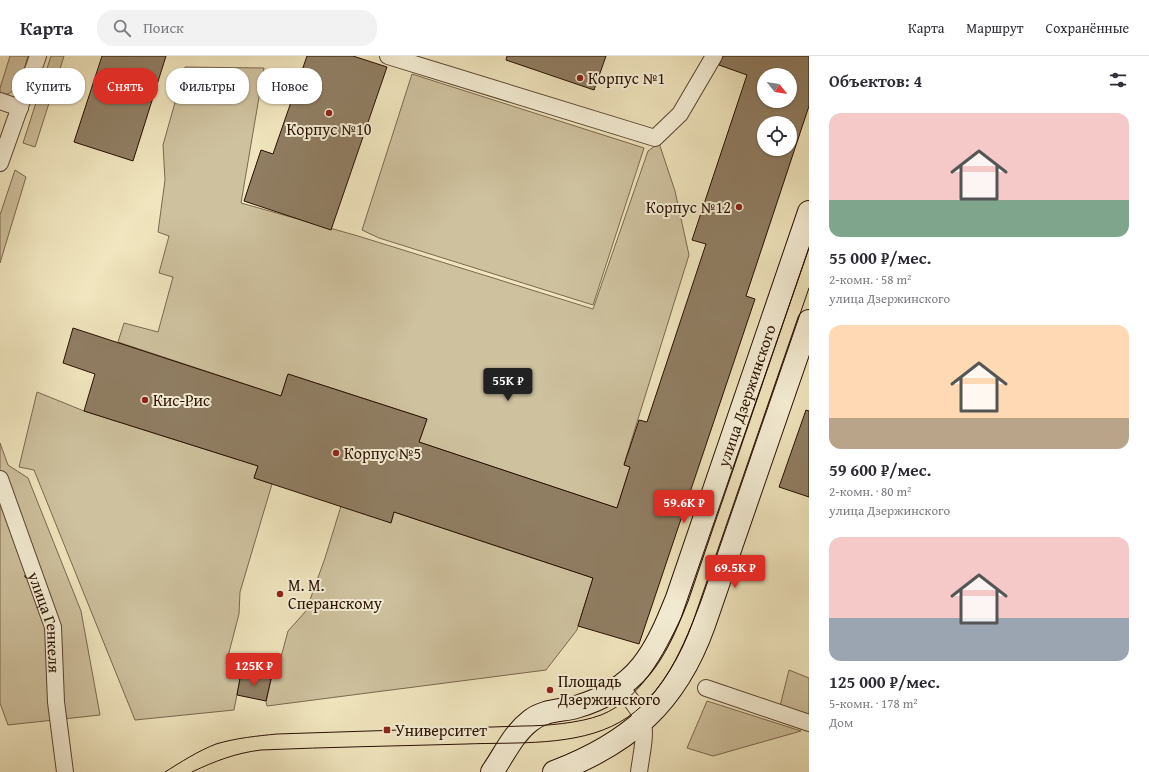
<!DOCTYPE html>
<html lang="ru">
<head>
<meta charset="utf-8">
<style>
	body { margin:0; font-family:"Gentium Book Plus",serif; background:#f2f2f3; color:#2b2b33; height:100vh; display:flex; flex-direction:column; font-size:15px; white-space:nowrap }
	* { box-sizing:border-box; margin:0 }
	p { font-size:13px; color:#7c7c81 }
	.icon { flex:none; width:22px; height:22px; fill:none; stroke:currentColor; stroke-width:2; stroke-linecap:round; stroke-linejoin:round }
	.map { position:relative; flex:1; overflow:hidden }
	.drawer { display:flex; flex-direction:column; background:#fff; width:340px }
	.drawer>* { flex:none }
	.guide { position:absolute; left:12px; top:12px; width:380px; height:36px; display:flex; gap:8px }
	.needle { width:26px; rotate:120deg }
	.tools { position:absolute; left:757px; top:12px; display:grid; gap:8px }
	.tools a { display:grid; place-items:center; width:40px; height:40px; border-radius:50%; background:#fff; box-shadow:0 1px 3px #0004; font-size:20px }
	.price { position:absolute; translate:-50% -34px; padding:0 9px; border-radius:4px; background:#d93025; color:#fff; font-size:13px; line-height:26px; filter:drop-shadow(0 1px 2px #0008) }
	.price::after { content:''; position:absolute; left:50%; top:24px; width:12px; height:9px; margin-left:-6px; background:inherit; clip-path:polygon(0 0,100% 0,50% 100%) }
	.price.on { background:#222; color:#fff }
	ul { padding:0; list-style:none }
	li { display:grid; align-content:center; gap:8px; height:212px; padding:0 20px }
	li span { display:grid; place-items:center; height:124px; border-radius:12px; color:#555 }
	li>.icon { margin-inline-start:auto }
	span .icon { width:72px; height:72px; fill:#fffc; stroke-width:1 }
	li b { font-size:17px }
	h2 { display:flex; justify-content:space-between; align-items:center; height:48px; padding:0 20px; font-size:17px }
	.chip { padding:0 14px; border-radius:16px; background:#fff; box-shadow:0 1px 3px #0004; font-size:14px; line-height:36px }
	.chip.on { background:#d93025; color:#fff }
	header { display:flex; align-items:center; gap:24px; box-sizing:border-box; height:56px; padding:0 20px; background:#fff; border-bottom:1px solid #e1e1e2 }
	header strong { font-size:19px }
	nav { display:flex; gap:22px; margin-inline-start:auto; font-size:14px }
	.search { width:280px; height:36px; background:#f2f2f3; display:flex; align-items:center; gap:10px; box-sizing:border-box; padding:0 14px; border-radius:16px; color:#7c7c81; font-size:15px }
	main { display:flex; flex:1; min-height:0 }
	.map>svg:first-child { display:block }
	.green { fill:#cec19e; stroke:#7b684f }
	.building { fill:#907e63; stroke:#280f00; fill-rule:evenodd }
	.lines { fill:none; stroke-linecap:round; stroke-linejoin:round }
	.lane-casing { stroke:#5a4430; stroke-width:18 }
	.secondary-casing { stroke:#280f00; stroke-width:24 }
	.lane { stroke:#f5eed5; stroke-width:16 }
	.secondary { stroke:#f5eed5; stroke-width:22 }
	.tram { stroke:#280f00; stroke-width:1 }
	.poi-dot { fill:#8f2418; stroke:#f5eed5; stroke-width:1.5 }
	.labels { text-anchor:middle; stroke-width:4; stroke-linejoin:round; paint-order:stroke }
	.poi-label { font-size:16px; fill:#280f00; stroke:#f5eed5; text-anchor:start }
	.street-label { font-size:16px; fill:#280f00; stroke:#f5eed5 }
</style>
</head>
<body>
<header>
<strong>Карта</strong>
<div class="search"><svg class="icon" aria-label="search" viewBox="0 0 24 24"><circle cx="10" cy="10" r="6"/><path d="M15 15l6 6"/></svg>Поиск</div>
<nav><a>Карта</a><a>Маршрут</a><a>Сохранённые</a></nav>
</header>
<main>
<div class="map">
<svg width="809" height="716" viewBox="0 0 809 716">
	<rect width="100%" height="100%" fill="#f0e5be"/>
	<filter id="stains"><feTurbulence type="fractalNoise" baseFrequency=".005" numOctaves="4"/><feColorMatrix values="0 0 0 0 .2 0 0 0 0 .09 0 0 0 0 .02 0 0 0 .5 -.17"/></filter>
	<radialGradient id="worn" r=".72"><stop offset=".6" stop-color="#630" stop-opacity="0"/><stop offset="1" stop-color="#630" stop-opacity=".3"/></radialGradient>
	<!-- green -->
	<g class="green">
		<path d="M10 0H28C23 15 20 40 0 39V32Z"/>
		<path d="M51 0H64L35 91 23 87Z"/>
		<path d="M185 11 264 12 241 147 358 180 593 253 648 95 659 87 675 135 689 199 624 408 630 411 617 452 419 386 427 363 288 318 281 340 118 286 124 267 158 276 173 221 159 217 169 180 158 176 165 124 163 89Z"/>
		<path d="M412 18 644 92 593 249 379 182 362 174Z"/>
		<path d="M15 114 26 121 0 207V159Z"/>
		<path d="M37 336 84 355 258 410 254 422 272 428 240 536 239 558 226 608 241 617 234 654 135 664 34 414 19 411Z"/>
		<path d="M0 387 8 409 28 422 81 555 100 659 8 669 0 647Z"/>
		<path d="M341 450 391 466 394 456 593 522 577 574 546 614 267 650 266 646 271 623 278 612 288 575 306 555 325 502Z"/>
		<path d="M789 614 809 622V658L780 650Z"/>
		<path d="M707 645 801 675 713 700 687 692Z"/>
	</g>
	<!-- building -->
	<g class="building">
		<path d="M102 0H166L133 105 74 86Z"/>
		<path d="M307 0H353L387 11 331 174 244 145 261 94 273 98Z"/>
		<path d="M507 0H606L594 34 506 4Z"/>
		<path d="M723 0H809V50L746 240 755 243 639 588 578 570 593 522 394 456 391 467 272 428 254 422 258 410 84 355 95 318 63 307 73 272 281 340 288 318 427 363 419 386 617 452 630 411 624 409 639 364 647 366 706 188 692 184 747 19 719 9ZM764 19H790V45H764ZM764 67H790V93H764Z"/>
		<path d="M806 354 809 355V441L779 431Z"/>
		<path d="M241 617 271 623 266 645 237 639Z"/>
	</g>
	<g class="lines">
		<!-- lane casing -->
		<g class="lane-casing">
			<g id="lane">
				<path d="M388 0 655 82 680 58 714 0"/>
				<path d="M0 45 20 52"/>
				<path d="M0 107 38 0"/>
				<path id="s1" d="M0 423 53 571 56 646 65 716"/>
				<path d="M621 631C628 641 640 653 643 665 646 681 641 700 639 716"/>
				<path d="M706 632 809 667"/>
			</g>
		</g>
		<!-- secondary casing -->
		<g class="secondary-casing">
			<g id="secondary">
				<path id="s2" d="M492 716C504 699 513 678 530 665 543 654 561 655 576 651 638 633 655 597 677 542L809 156"/>
				<path d="M554 716C630 687 676 647 704 569L809 265"/>
			</g>
		</g>
		<!-- lane -->
		<use href="#lane" class="lane"/>
		<!-- secondary -->
		<use href="#secondary" class="secondary"/>
		<!-- tram -->
		<g class="tram">
			<path d="M165 716C181 706 198 695 216 688 236 682 257 680 277 678L523 670C546 670 580 667 601 659 641 643 664 598 681 562L809 192"/>
			<path d="M192 716C215 705 236 697 261 694 330 691 398 690 466 688 516 686 576 691 620 666 664 641 684 589 701 545L809 232"/>
		</g>
	</g>
	<!-- markers -->
	<g class="poi-dot">
		<circle cx="580" cy="22" r="4"/>
		<circle cx="329" cy="57" r="4"/>
		<circle cx="739" cy="151" r="4"/>
		<circle cx="145" cy="344" r="4"/>
		<circle cx="336" cy="397" r="4"/>
		<circle cx="280" cy="538" r="4"/>
		<circle cx="550" cy="634" r="4"/>
		<rect x="383" y="670" width="8" height="8" rx="2"/>
	</g>
	<g class="labels">
		<!-- poi labels -->
		<g class="poi-label">
			<text x="588" y="28">Корпус №1</text>
			<text x="329" y="79" text-anchor="middle">Корпус №10</text>
			<text x="731" y="157" text-anchor="end">Корпус №12</text>
			<text x="153" y="350">Кис-Рис</text>
			<text x="344" y="403">Корпус №5</text>
			<text x="288" y="535">М. М.<tspan x="288" dy="18">Сперанскому</tspan></text>
			<text x="558" y="631">Площадь<tspan x="558" dy="18">Дзержинского</tspan></text>
			<text x="395" y="680">Университет</text>
		</g>
		<!-- street labels -->
		<g class="street-label">
			<text dy="6" stroke="none"><textPath href="#s2" startOffset="482">улица Дзержинского</textPath></text>
			<text dy="6" stroke="none"><textPath href="#s1" startOffset="151">улица Генкеля</textPath></text>
		</g>
	</g>
	<rect width="100%" height="100%" filter="url(#stains)"/>
	<rect width="100%" height="100%" fill="url(#worn)"/>
</svg>
<div class="tools">
<a><svg class="needle" viewBox="-14 -14 28 28"><path d="M0-13l5 13h-10z" fill="#e53935"/><path d="M0 13l5-13h-10z" fill="#7c7c81"/></svg></a>
<a><svg class="icon" aria-label="locate" viewBox="0 0 24 24"><circle cx="12" cy="12" r="6"/><path d="M12 2v4M12 18v4M2 12h4M18 12h4"/></svg></a>
</div>
<b class="price on" style="left:508px;top:346px">55K ₽</b>
<b class="price" style="left:684px;top:468px">59.6K ₽</b>
<b class="price" style="left:735px;top:533px">69.5K ₽</b>
<b class="price" style="left:254px;top:631px">125K ₽</b>
<div class="guide">
<a class="chip">Купить</a>
<a class="chip on">Снять</a>
<a class="chip">Фильтры</a>
<a class="chip">Новое</a>
</div>
</div>
<section class="drawer">
<h2>Объектов: 4<svg class="icon" aria-label="filters" viewBox="0 0 24 24"><path d="M4 7h16M4 17h16"/><circle cx="9" cy="7" r="2"/><circle cx="15" cy="17" r="2"/></svg></h2>
<ul>
<li><span style="background:linear-gradient(#f6c9c9 70%,#7fa58c 0)"><svg class="icon" aria-label="home" viewBox="0 0 24 24"><path d="M3 11l9-7 9 7M6 9v11h12V9"/></svg></span><div><b>55 000 ₽/мес.</b><p>2-комн. · 58 m²</p><p>улица Дзержинского</p></div></li>
<li><span style="background:linear-gradient(#ffd9b3 75%,#b9a48a 0)"><svg class="icon" aria-label="home" viewBox="0 0 24 24"><path d="M3 11l9-7 9 7M6 9v11h12V9"/></svg></span><div><b>59 600 ₽/мес.</b><p>2-комн. · 80 m²</p><p>улица Дзержинского</p></div></li>
<li><span style="background:linear-gradient(#f6c9c9 65%,#9aa5b1 0)"><svg class="icon" aria-label="home" viewBox="0 0 24 24"><path d="M3 11l9-7 9 7M6 9v11h12V9"/></svg></span><div><b>125 000 ₽/мес.</b><p>5-комн. · 178 m²</p><p>Дом</p></div></li>
</ul>
</section>
</main>
</body>
</html>
